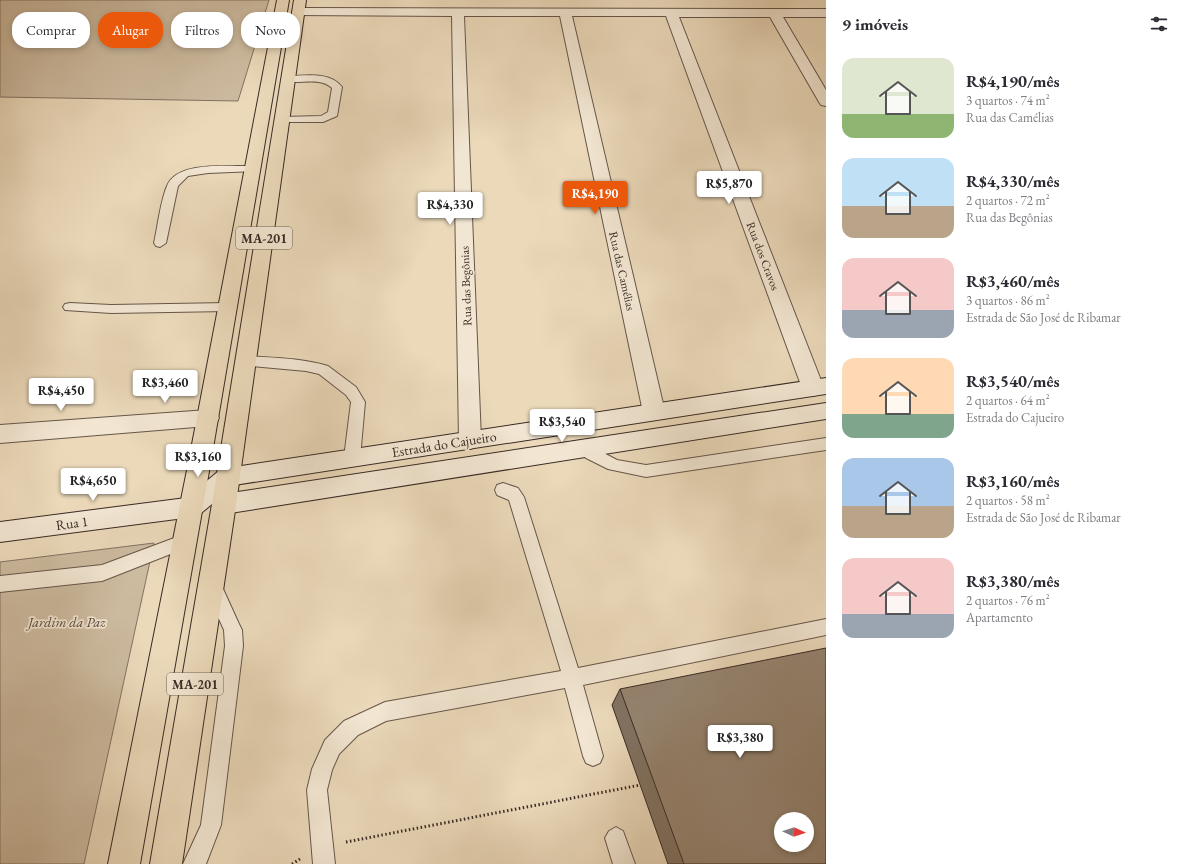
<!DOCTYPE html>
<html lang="pt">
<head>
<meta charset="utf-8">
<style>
	body { margin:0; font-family:"EB Garamond",serif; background:#f2f2f3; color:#2b2b33; height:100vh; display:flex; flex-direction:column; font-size:15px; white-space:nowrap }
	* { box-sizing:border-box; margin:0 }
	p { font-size:13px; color:#7c7c81 }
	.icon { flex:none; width:22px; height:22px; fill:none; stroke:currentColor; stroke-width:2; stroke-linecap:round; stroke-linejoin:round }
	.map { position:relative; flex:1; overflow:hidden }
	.sheet { display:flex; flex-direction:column; background:#fff; width:360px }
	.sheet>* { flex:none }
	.top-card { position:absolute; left:12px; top:12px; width:380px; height:36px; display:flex; gap:8px }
	.needle { width:26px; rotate:93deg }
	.fabs { position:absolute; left:774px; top:812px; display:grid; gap:8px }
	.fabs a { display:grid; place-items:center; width:40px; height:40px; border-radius:50%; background:#fff; box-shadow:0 2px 6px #0003; font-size:20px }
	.price { position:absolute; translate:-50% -34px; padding:0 9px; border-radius:4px; background:#fff; color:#222; font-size:13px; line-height:26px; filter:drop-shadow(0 1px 2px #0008) }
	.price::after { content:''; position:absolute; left:50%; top:24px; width:12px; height:9px; margin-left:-6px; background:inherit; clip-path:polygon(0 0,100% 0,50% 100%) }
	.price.current { background:#ea580c; color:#fff }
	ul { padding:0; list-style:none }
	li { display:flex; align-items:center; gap:12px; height:100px; padding:0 16px }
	li span { display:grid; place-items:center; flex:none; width:112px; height:80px; border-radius:12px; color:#555 }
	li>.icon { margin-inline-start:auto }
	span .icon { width:48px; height:48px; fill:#fffc; stroke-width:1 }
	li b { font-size:17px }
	h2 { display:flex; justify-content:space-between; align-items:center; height:48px; padding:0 16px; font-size:17px }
	.pill { padding:0 14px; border-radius:16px; background:#fff; box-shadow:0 2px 6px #0003; font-size:14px; line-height:36px }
	.pill.current { background:#ea580c; color:#fff }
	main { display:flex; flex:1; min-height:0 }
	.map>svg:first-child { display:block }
	.green { fill:#cdbba0; stroke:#837262 }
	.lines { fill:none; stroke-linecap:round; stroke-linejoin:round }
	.service-casing { stroke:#66564a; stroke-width:2 }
	.minor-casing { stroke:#66564a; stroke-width:2 }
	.secondary-casing { stroke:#392a24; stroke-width:2 }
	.primary-casing { stroke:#392a24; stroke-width:2 }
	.path { stroke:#392a24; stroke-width:3; stroke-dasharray:1.5 2.5; stroke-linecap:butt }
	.service { fill:#f2e6d2; fill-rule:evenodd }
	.minor { fill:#f2e6d2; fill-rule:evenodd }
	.secondary { fill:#f2e6d2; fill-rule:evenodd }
	.primary { fill:#ebd9ba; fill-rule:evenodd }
	.wall { fill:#817262; stroke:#392a24 }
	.building { fill:#968572; stroke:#392a24; fill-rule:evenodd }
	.labels { text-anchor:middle; stroke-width:3.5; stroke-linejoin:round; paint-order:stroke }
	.far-street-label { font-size:12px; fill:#392a24; stroke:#f2e6d2 }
	.shield { fill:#f2e6d2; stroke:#706258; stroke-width:1 }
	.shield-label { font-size:13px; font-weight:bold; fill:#392a24 }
	.street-label { font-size:14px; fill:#392a24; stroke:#f2e6d2 }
	.park-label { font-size:14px; font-style:italic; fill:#57473d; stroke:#f2e6d2 }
</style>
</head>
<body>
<main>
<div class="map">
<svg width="826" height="864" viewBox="0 0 826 864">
	<rect width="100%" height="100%" fill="#ebd9ba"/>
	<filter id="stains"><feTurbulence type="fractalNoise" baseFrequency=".005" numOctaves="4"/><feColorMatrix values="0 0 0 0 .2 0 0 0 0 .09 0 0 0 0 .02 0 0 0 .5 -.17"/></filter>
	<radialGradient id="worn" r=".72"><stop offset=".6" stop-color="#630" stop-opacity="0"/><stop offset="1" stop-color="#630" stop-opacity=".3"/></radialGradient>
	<!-- green -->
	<g class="green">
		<path d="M0 0H269L238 101 0 97Z"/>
		<path d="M154 543 84 864H0V562Z"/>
	</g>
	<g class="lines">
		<!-- service casing -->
		<g class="service-casing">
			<g id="service">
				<path d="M288 76C305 76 330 71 342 87L337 116 323 122H278L277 120 282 117 321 116 328 112 332 88C319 76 300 85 285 81L283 79Z"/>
				<path d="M253 166 258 169 257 171 208 173 188 176 178 186 166 243 160 247 156 246 154 243C158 225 160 203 167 186 177 160 231 167 253 166Z"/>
				<path d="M70 303 111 305 228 303 233 304 235 307 233 310 228 311 111 313 65 310 63 307 65 304Z"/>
				<path d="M245 356C273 358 301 358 328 366L356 387 365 402 360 458 357 462 352 464 347 462 344 458 351 402 346 395 319 374 306 371 240 365 238 361 240 357Z"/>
				<path d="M826 438V450L646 477 608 469 586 458 578 452 575 448 578 444 583 442 617 460 646 465Z"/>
				<path d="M503 483 518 488 524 497 578 668 826 619V635L583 685 603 756 600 763 593 766 586 763 583 756 565 688 386 721 358 735 339 754 332 770 327 790 335 864H313L307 790 312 769 325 740 344 721 385 702 561 671 509 500 497 495 495 490 497 485Z"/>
				<path d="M185 534 191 536 193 541 191 546 102 581 0 592V576L102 565Z"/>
				<path d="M213 578 219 580 239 624 242 630 243 646 221 825 206 864H183L201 825 225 646 224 630 204 586 207 580Z"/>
				<path d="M616 827 623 831 635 864H613L605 838 609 831Z"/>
			</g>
		</g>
		<!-- minor casing -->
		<g class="minor-casing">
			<g id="minor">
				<path d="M298 8 826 9V17H783L826 90V106L821 105 819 102 770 17H679L824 388 820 394 813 396 806 394 802 388 666 16H572L665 412 662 418 654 420 646 418 643 412 560 16H464L481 440 478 446 470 449 462 446 459 440 452 16 294 15 292 12Z"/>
				<path d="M208 410 216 412 219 418 216 424 208 426 0 443V425Z"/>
			</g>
		</g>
		<!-- secondary casing -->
		<g class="secondary-casing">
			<path id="secondary" d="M826 378V394L234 485 224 494 826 403V419L224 514 216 511 212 504 200 514 192 517 0 542V522L186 498 220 470 228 468Z"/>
		</g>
		<!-- primary casing -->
		<g class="primary-casing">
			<g id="primary">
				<path d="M277 0H289L211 460 140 864H108L189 460Z"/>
				<path d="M294 0H306L236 504 182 864H150L212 504Z"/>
			</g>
		</g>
		<!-- path -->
		<g class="path">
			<path d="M346 842 640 785"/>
			<path d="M292 864 300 859"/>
		</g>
		<!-- service -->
		<use href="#service" class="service"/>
		<!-- minor -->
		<use href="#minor" class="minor"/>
		<!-- secondary -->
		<use href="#secondary" class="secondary"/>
		<!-- primary -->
		<use href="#primary" class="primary"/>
	</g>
	<!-- wall -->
	<path class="wall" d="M620 689 826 864H668L612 705Z"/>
	<!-- building -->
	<path class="building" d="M826 648V864H684L620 689ZM781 819H807V845H781Z"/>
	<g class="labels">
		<!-- far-street labels -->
		<g class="far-street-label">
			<text transform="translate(763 256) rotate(69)" y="4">Rua dos Cravos</text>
			<text transform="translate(622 271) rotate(77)" y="4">Rua das Camélias</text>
			<text transform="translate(466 286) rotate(-92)" y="4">Rua das Begônias</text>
		</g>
		<!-- shield labels -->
		<g class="shield">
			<rect x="236" y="227" width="56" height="22" rx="3"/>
			<rect x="167" y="673" width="56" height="22" rx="3"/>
		</g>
		<g class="shield-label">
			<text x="264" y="243">MA-201</text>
			<text x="195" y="689">MA-201</text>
		</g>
		<!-- street labels -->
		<g class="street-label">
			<text transform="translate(444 444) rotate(-9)" y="5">Estrada do Cajueiro</text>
			<text transform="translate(72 523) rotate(-8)" y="5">Rua 1</text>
		</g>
		<!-- park labels -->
		<g class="park-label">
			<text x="67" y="627">Jardim da Paz</text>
		</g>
	</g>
	<rect width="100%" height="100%" filter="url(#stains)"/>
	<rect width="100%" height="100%" fill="url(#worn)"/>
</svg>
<div class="fabs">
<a><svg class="needle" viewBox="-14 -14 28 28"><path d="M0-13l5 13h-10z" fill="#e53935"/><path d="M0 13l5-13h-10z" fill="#7c7c81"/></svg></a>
</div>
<b class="price" style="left:729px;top:205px">R$5,870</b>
<b class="price current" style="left:595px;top:215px">R$4,190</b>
<b class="price" style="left:450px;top:226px">R$4,330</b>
<b class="price" style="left:165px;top:404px">R$3,460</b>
<b class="price" style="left:61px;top:412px">R$4,450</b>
<b class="price" style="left:562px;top:443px">R$3,540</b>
<b class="price" style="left:198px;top:478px">R$3,160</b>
<b class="price" style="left:93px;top:502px">R$4,650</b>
<b class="price" style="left:740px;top:759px">R$3,380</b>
<div class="top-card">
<a class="pill">Comprar</a>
<a class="pill current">Alugar</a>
<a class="pill">Filtros</a>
<a class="pill">Novo</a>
</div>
</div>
<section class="sheet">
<h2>9 imóveis<svg class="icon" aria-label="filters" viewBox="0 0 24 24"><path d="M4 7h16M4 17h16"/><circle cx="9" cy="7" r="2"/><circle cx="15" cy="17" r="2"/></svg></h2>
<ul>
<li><span style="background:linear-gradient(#dfe7d0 70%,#8fb573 0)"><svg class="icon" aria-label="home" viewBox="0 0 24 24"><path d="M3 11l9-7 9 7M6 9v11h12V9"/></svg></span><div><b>R$4,190/mês</b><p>3 quartos · 74 m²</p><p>Rua das Camélias</p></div></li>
<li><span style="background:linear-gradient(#bfe0f5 60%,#b9a48a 0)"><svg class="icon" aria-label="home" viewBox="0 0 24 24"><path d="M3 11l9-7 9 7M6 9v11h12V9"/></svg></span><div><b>R$4,330/mês</b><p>2 quartos · 72 m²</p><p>Rua das Begônias</p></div></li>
<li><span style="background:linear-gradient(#f6c9c9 65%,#9aa5b1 0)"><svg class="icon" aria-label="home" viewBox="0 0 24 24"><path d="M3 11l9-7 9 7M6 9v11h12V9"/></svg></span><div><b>R$3,460/mês</b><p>3 quartos · 86 m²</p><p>Estrada de São José de Ribamar</p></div></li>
<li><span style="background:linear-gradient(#ffd9b3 70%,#7fa58c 0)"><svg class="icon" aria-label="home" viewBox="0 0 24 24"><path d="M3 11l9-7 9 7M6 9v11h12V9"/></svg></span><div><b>R$3,540/mês</b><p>2 quartos · 64 m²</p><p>Estrada do Cajueiro</p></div></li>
<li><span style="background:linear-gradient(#a9c7e8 60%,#b9a48a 0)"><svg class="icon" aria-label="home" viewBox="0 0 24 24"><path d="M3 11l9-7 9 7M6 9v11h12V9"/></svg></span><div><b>R$3,160/mês</b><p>2 quartos · 58 m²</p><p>Estrada de São José de Ribamar</p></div></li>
<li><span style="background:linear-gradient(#f6c9c9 70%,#9aa5b1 0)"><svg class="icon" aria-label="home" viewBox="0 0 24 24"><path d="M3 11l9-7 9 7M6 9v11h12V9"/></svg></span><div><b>R$3,380/mês</b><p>2 quartos · 76 m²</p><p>Apartamento</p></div></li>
</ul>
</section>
</main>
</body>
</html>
